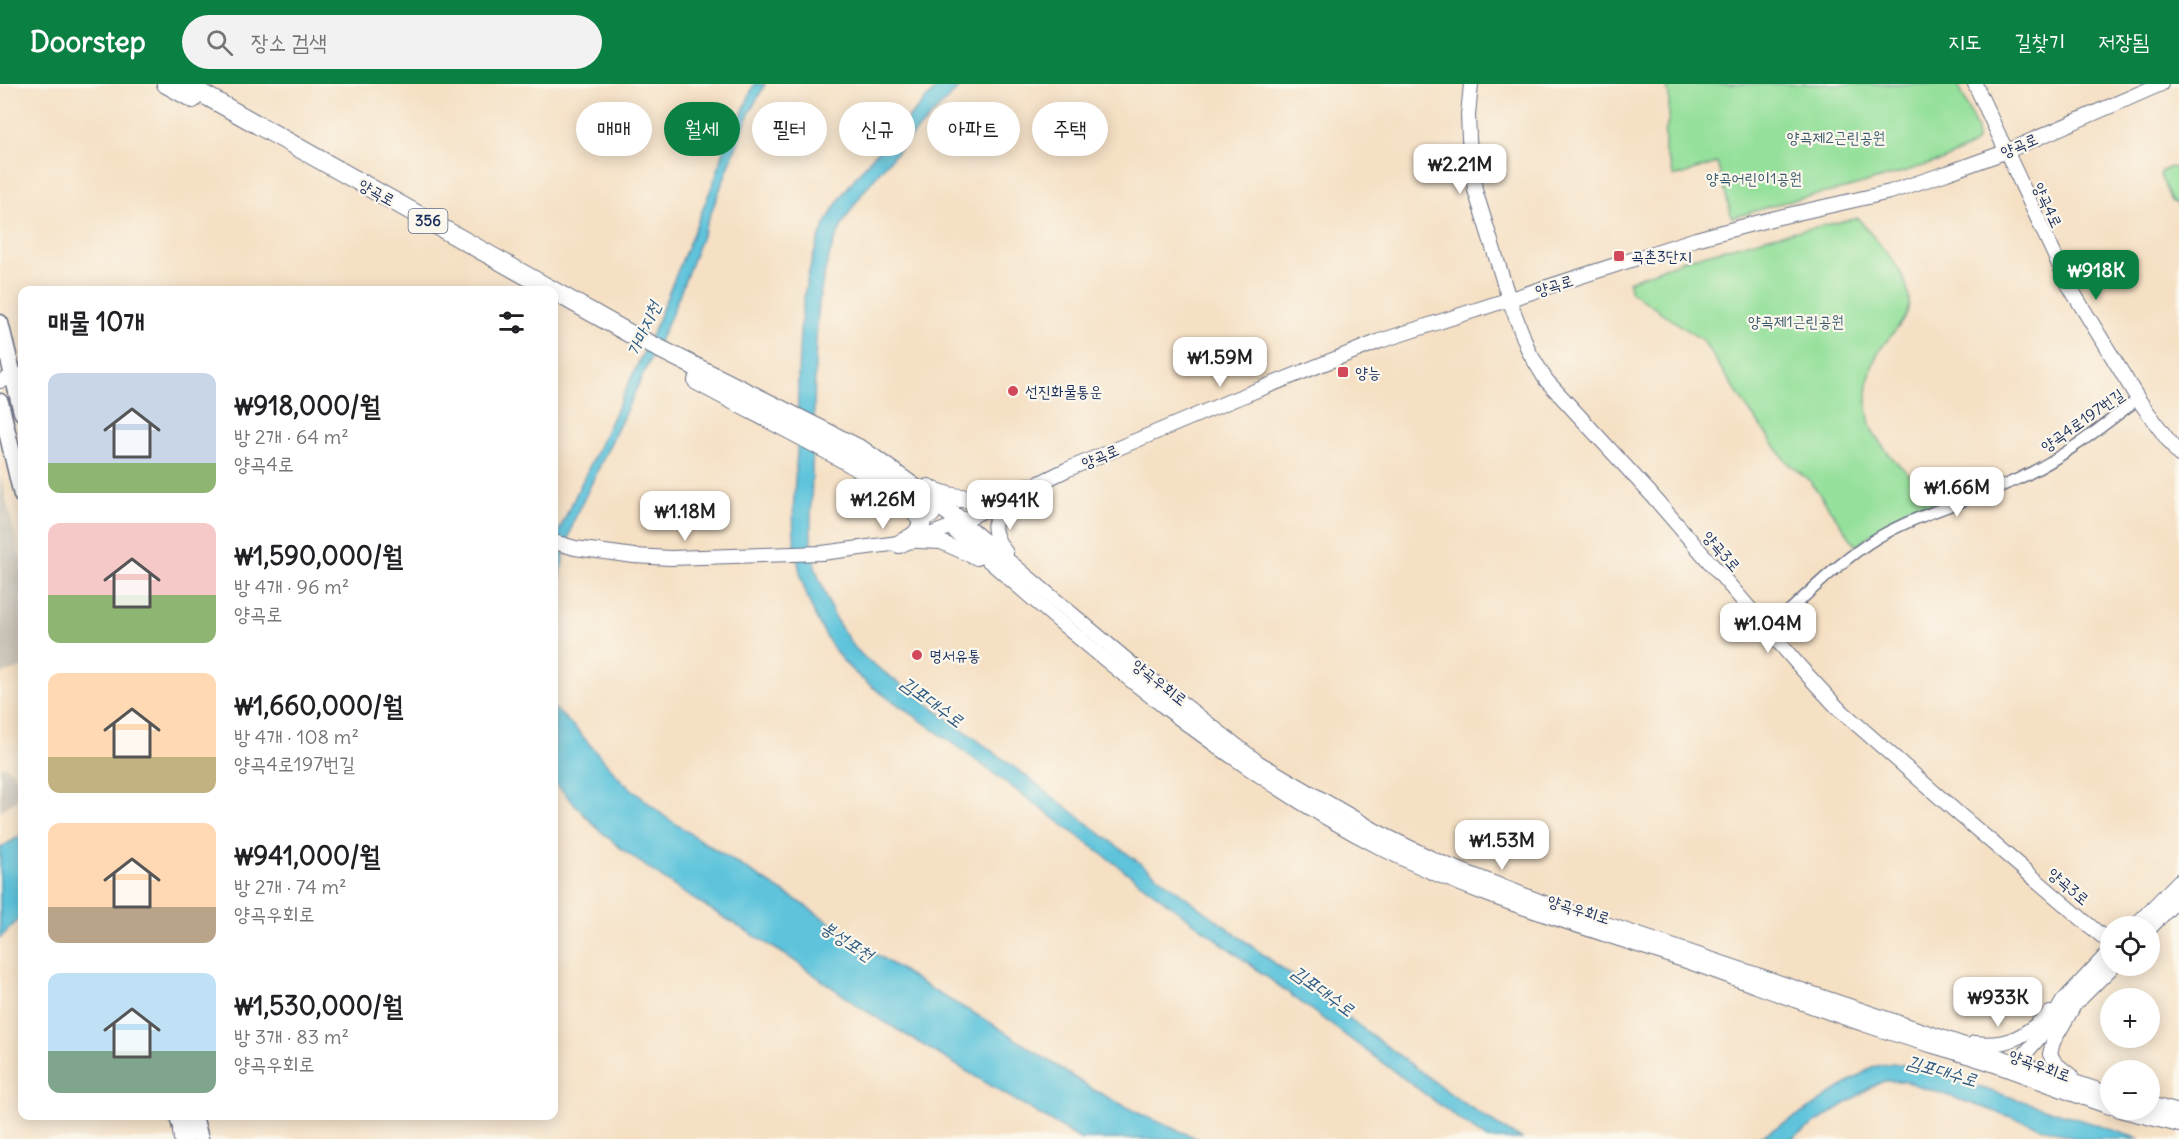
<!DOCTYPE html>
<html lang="ko">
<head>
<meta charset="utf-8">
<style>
	body { margin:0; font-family:Delius,"Poor Story",sans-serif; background:#f2f2f2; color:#202124; height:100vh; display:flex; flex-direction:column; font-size:22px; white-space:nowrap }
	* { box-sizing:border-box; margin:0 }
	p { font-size:20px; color:#757577 }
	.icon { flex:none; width:33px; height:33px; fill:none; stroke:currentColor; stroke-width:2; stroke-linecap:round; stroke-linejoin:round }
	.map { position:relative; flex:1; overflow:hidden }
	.drawer { position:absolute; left:18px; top:202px; width:540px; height:834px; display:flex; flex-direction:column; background:#fff; border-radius:12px; box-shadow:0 3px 15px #0003 }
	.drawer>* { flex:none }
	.hud { position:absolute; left:576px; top:18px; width:570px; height:54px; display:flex; gap:12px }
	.controls { position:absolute; left:2100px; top:832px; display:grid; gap:12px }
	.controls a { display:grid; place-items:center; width:60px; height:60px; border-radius:50%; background:#fff; box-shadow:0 3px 15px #0003; font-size:30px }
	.price { position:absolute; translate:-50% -51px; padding:0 14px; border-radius:12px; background:#fff; color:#222; font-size:20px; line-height:39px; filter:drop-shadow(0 2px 3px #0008) }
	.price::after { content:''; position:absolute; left:50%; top:36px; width:18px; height:14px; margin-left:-9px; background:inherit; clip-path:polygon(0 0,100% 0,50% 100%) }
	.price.on { background:#0b8043; color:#fff }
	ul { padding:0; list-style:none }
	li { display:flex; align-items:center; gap:18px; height:150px; padding:0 30px }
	li span { display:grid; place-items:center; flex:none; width:168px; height:120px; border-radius:12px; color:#555 }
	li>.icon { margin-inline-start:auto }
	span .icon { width:72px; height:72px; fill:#fffc; stroke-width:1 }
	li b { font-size:26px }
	h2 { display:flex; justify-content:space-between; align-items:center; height:72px; padding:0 30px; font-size:26px }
	.tag { padding:0 21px; border-radius:27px; background:#fff; box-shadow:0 3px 15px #0003; font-size:21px; line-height:54px }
	.tag.on { background:#0b8043; color:#fff }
	header { display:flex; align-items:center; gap:36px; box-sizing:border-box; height:84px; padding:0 30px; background:#0b8043; color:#fff }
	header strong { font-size:28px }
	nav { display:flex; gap:33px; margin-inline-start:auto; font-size:21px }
	.search { width:420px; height:54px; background:#f2f2f2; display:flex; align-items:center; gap:15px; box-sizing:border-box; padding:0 21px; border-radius:33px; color:#757577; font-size:22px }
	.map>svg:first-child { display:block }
	.industrial { fill:#c9c3b8 }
	.green { fill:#95e09b; stroke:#58887c; stroke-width:1.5 }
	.water { fill:#5ec4db; stroke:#3c7a9c; stroke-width:1.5 }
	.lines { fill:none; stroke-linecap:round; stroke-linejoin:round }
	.street-casing { stroke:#676d82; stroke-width:13 }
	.secondary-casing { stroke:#676d82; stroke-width:16 }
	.primary-casing { stroke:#676d82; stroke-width:19 }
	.highway-casing { stroke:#676d82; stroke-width:20 }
	.street { stroke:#fff; stroke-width:10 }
	.secondary { stroke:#fff; stroke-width:14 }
	.primary { stroke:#fff; stroke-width:16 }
	.highway { stroke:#fff; stroke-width:18 }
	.poi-dot { fill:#d1495b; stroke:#fbf7ec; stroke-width:2 }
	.labels { text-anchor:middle; stroke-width:4.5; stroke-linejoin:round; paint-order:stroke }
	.shield { fill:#fbf7ec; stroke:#5e6b89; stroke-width:1.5 }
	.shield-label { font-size:15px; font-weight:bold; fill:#1b2f5e }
	.park-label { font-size:16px; fill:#3a5b6d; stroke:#fbf7ec }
	.street-label { font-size:16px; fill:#1b2f5e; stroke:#fbf7ec }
	.poi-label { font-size:16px; fill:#1b2f5e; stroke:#fbf7ec; text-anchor:start }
	.water-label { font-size:18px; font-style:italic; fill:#2f5c84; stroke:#fbf7ec }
</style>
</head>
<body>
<header>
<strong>Doorstep</strong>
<div class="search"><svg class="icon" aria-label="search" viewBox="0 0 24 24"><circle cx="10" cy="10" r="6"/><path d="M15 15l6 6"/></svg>장소 검색</div>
<nav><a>지도</a><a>길찾기</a><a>저장됨</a></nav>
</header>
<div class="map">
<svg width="2179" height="1055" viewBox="0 0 2179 1055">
	<rect width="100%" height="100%" fill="#fbf7ec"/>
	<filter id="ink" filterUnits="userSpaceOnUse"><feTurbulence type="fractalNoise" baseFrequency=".0167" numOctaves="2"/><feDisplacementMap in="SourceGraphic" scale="12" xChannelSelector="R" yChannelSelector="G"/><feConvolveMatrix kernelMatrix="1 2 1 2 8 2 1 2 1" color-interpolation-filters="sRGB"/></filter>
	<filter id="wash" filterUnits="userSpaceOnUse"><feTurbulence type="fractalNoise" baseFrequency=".008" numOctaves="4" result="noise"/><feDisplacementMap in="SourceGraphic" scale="24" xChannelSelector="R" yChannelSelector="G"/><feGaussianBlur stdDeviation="1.35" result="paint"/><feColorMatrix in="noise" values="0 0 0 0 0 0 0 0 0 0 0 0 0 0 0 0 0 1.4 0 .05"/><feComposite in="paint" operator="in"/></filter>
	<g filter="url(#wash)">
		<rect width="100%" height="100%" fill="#f5e0c4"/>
		<!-- industrial -->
		<g class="industrial">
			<path d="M0 390 22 479V584L0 590Z"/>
			<path d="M5 682 22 697V713L0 727V683Z"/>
		</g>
		<!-- green -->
		<g class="green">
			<path d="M1666 0H1958L1977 46V57L1972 62 1943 76 1849 104 1791 116 1732 134 1717 79 1674 93 1665 68V50L1669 33V11Z"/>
			<path d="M2170 83 2176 85 2179 91V119L2177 120 2171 117 2160 91 2162 87Z"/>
			<path d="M1858 134C1875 157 1907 185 1909 214 1911 237 1888 251 1878 269 1867 289 1864 317 1870 340 1875 358 1901 384 1916 396 1925 402 1939 406 1949 411L1872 450 1856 462 1811 398 1786 377 1745 321 1703 257 1630 207 1629 197 1684 176 1773 152Z"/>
		</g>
		<!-- water -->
		<g class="water">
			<path d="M754 0H765L749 30 671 232 574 436 563 475 560 497 554 503 555 492 554 463 557 451 652 250 715 95 725 63 730 60Z"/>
			<path d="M940 0H962C924 41 874 86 846 134 812 191 816 262 814 326 813 371 810 417 811 463L816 486 834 533 853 562 865 574 1022 689 1113 759 1459 1016 1508 1048 1523 1055H1487L1470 1043C1315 930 1162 814 1008 700 977 677 947 655 916 633 887 612 854 595 834 565 816 538 802 505 797 473 790 439 795 402 797 367 799 293 793 204 827 137 851 89 904 40 940 0Z"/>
			<path d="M554 624 576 645 622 697 664 732 703 758 801 819 882 874 932 906 991 939 1090 1004 1138 1029 1198 1055H1080L863 925 789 873 684 809 623 766 597 744 554 698Z"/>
			<path d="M22 751V832L0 854V764Z"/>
			<path d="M1893 979 1923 985 2140 1055H2077L1904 997H1884L1871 1003 1791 1055H1756L1804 1028 1872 983Z"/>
		</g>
	</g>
	<g filter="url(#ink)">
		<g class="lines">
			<!-- street casing -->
			<g class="street-casing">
				<path id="street" d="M1768 546C1801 517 1840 476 1877 454 1921 428 1974 416 2020 394 2063 374 2100 344 2138 315"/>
			</g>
			<!-- secondary casing -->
			<g class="secondary-casing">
				<g id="secondary">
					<path d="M1471 0 1468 31 1469 55 1475 106 1509 215 1529 268 1546 296 1650 409 1801 584 1837 623 1960 731 2110 859"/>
					<path d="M1975 0 2068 200 2138 315 2179 371"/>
					<path d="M0 297 22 291"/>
					<path d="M961 437 1134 582 1259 679 1378 748 1437 777 1547 820 2110 1010"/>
					<path d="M950 443C1086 561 1222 682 1383 765 1480 815 1584 842 1686 877 1746 898 1806 921 1866 941 1904 954 1942 964 1980 976 2024 990 2066 1009 2110 1023"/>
					<path d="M919 457 941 458 977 474"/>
					<path d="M554 458 575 464 634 472 671 474 822 469 914 457 950 443 1066 386 1230 317 1380 257 1696 155 1771 135 1890 108 1947 89 2005 68 2161 0"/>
					<path d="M1006 469C988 445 991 435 1013 416"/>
					<path d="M2134 843 2179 797"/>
					<path d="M2150 844 2179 814"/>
					<path d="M2066 929 2113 882"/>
					<path d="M1974 959C2009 963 2025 952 2050 929"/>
					<path d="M2020 986 2025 970 2048 943 2063 917 2110 867"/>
					<path d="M2071 992 2055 979 2050 970 2053 958 2072 925"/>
					<path d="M2150 1020 2179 1028"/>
					<path d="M2119 1026 2179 1041"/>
				</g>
			</g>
			<!-- primary casing -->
			<g class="primary-casing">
				<g id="primary">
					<path d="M0 239 22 328"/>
					<path d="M0 318 22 411"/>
					<path d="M178 1032 184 1055"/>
					<path d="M194 1032 200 1055"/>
				</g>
			</g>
			<!-- highway casing -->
			<g class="highway-casing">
				<g id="highway">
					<path d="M166 0 193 15"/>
					<path d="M185 0 632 251 862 366 961 437"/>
					<path d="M697 297C776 340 858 378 931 430"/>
					<path d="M928 404C964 423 991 412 1028 403"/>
					<path d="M899 460C911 454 921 450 922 436L908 421"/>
					<path d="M182 1047 183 1055"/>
				</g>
			</g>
			<!-- street -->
			<use href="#street" class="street"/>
			<!-- secondary -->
			<use href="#secondary" class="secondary"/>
			<!-- primary -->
			<use href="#primary" class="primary"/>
			<!-- highway -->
			<use href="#highway" class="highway"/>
		</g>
	</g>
	<!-- markers -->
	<g class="poi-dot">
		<rect x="1613" y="166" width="12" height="12" rx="3"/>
		<rect x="1337" y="282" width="12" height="12" rx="3"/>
		<circle cx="1013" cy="307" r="6"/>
		<circle cx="917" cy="571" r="6"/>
	</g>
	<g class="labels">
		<!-- shield labels -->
		<rect class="shield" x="408.5" y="125" width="39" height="24" rx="4.5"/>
		<g class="shield-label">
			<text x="428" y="142">356</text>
		</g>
		<!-- park labels -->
		<g class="park-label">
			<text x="1836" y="59">양곡제2근린공원</text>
			<text x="1754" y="100">양곡어린이1공원</text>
			<text x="1796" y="243">양곡제1근린공원</text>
		</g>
		<!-- street labels -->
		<g class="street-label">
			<text transform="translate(2019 61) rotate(-23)" y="6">양곡로</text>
			<text transform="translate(377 108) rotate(29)" y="6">양곡로</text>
			<text transform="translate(2048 121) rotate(65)" y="6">양곡4로</text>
			<text transform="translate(1554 201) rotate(-17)" y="6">양곡로</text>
			<text transform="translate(2082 336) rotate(-35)" y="6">양곡4로197번길</text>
			<text transform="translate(1100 372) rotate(-23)" y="6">양곡로</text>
			<text transform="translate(1722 467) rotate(49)" y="6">양곡3로</text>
			<text transform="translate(1160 598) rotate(38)" y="6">양곡우회로</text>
			<text transform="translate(2069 802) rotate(40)" y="6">양곡3로</text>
			<text transform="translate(1579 825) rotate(17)" y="6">양곡우회로</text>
			<text transform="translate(2040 981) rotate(20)" y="6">양곡우회로</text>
		</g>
		<!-- poi labels -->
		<g class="poi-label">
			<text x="1631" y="178">곡촌3단지</text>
			<text x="1355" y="294">양능</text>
			<text x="1025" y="313">선진화물통운</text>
			<text x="929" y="577">명서유통</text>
		</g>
		<!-- water labels -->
		<g class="water-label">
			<text transform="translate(644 245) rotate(-66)" y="6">가마지천</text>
			<text transform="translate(932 618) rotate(36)" y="6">김포대수로</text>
			<text transform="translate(847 857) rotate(33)" y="6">봉성포천</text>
			<text transform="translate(1323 907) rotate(36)" y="6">김포대수로</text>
			<text transform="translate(1942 987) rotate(16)" y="6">김포대수로</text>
		</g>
	</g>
</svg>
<div class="controls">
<a><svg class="icon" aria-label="locate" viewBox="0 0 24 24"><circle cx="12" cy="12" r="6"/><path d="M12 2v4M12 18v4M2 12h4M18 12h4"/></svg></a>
<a>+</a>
<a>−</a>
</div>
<b class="price" style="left:1460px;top:111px">₩2.21M</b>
<b class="price on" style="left:2096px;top:217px">₩918K</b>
<b class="price" style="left:1220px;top:304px">₩1.59M</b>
<b class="price" style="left:1957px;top:434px">₩1.66M</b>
<b class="price" style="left:883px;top:446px">₩1.26M</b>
<b class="price" style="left:1010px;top:447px">₩941K</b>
<b class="price" style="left:685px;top:458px">₩1.18M</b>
<b class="price" style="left:1768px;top:570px">₩1.04M</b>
<b class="price" style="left:1502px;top:787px">₩1.53M</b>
<b class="price" style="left:1998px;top:944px">₩933K</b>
<div class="hud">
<a class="tag">매매</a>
<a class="tag on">월세</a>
<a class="tag">필터</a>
<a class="tag">신규</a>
<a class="tag">아파트</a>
<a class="tag">주택</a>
</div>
<section class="drawer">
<h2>매물 10개<svg class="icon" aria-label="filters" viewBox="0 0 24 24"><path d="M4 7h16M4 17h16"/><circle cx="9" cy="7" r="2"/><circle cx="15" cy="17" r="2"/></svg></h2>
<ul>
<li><span style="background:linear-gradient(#c9d6e8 75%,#8fb573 0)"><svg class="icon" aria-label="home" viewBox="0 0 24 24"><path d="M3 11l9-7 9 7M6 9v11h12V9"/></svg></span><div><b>₩918,000/월</b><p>방 2개 · 64 m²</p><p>양곡4로</p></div></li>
<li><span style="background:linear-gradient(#f6c9c9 60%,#8fb573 0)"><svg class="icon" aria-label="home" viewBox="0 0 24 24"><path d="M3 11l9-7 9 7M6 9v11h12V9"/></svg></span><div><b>₩1,590,000/월</b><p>방 4개 · 96 m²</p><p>양곡로</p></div></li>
<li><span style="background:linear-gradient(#ffd9b3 70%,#c2b280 0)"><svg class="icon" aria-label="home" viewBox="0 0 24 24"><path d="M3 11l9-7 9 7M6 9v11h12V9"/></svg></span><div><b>₩1,660,000/월</b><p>방 4개 · 108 m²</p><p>양곡4로197번길</p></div></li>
<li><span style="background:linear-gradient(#ffd9b3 70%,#b9a48a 0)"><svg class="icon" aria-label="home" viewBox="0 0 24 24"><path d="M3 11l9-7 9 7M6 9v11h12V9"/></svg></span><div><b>₩941,000/월</b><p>방 2개 · 74 m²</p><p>양곡우회로</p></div></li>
<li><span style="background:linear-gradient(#bfe0f5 65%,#7fa58c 0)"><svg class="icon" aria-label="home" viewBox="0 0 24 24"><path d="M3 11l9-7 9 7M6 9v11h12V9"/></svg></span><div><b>₩1,530,000/월</b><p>방 3개 · 83 m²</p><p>양곡우회로</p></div></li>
</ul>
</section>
</div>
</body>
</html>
